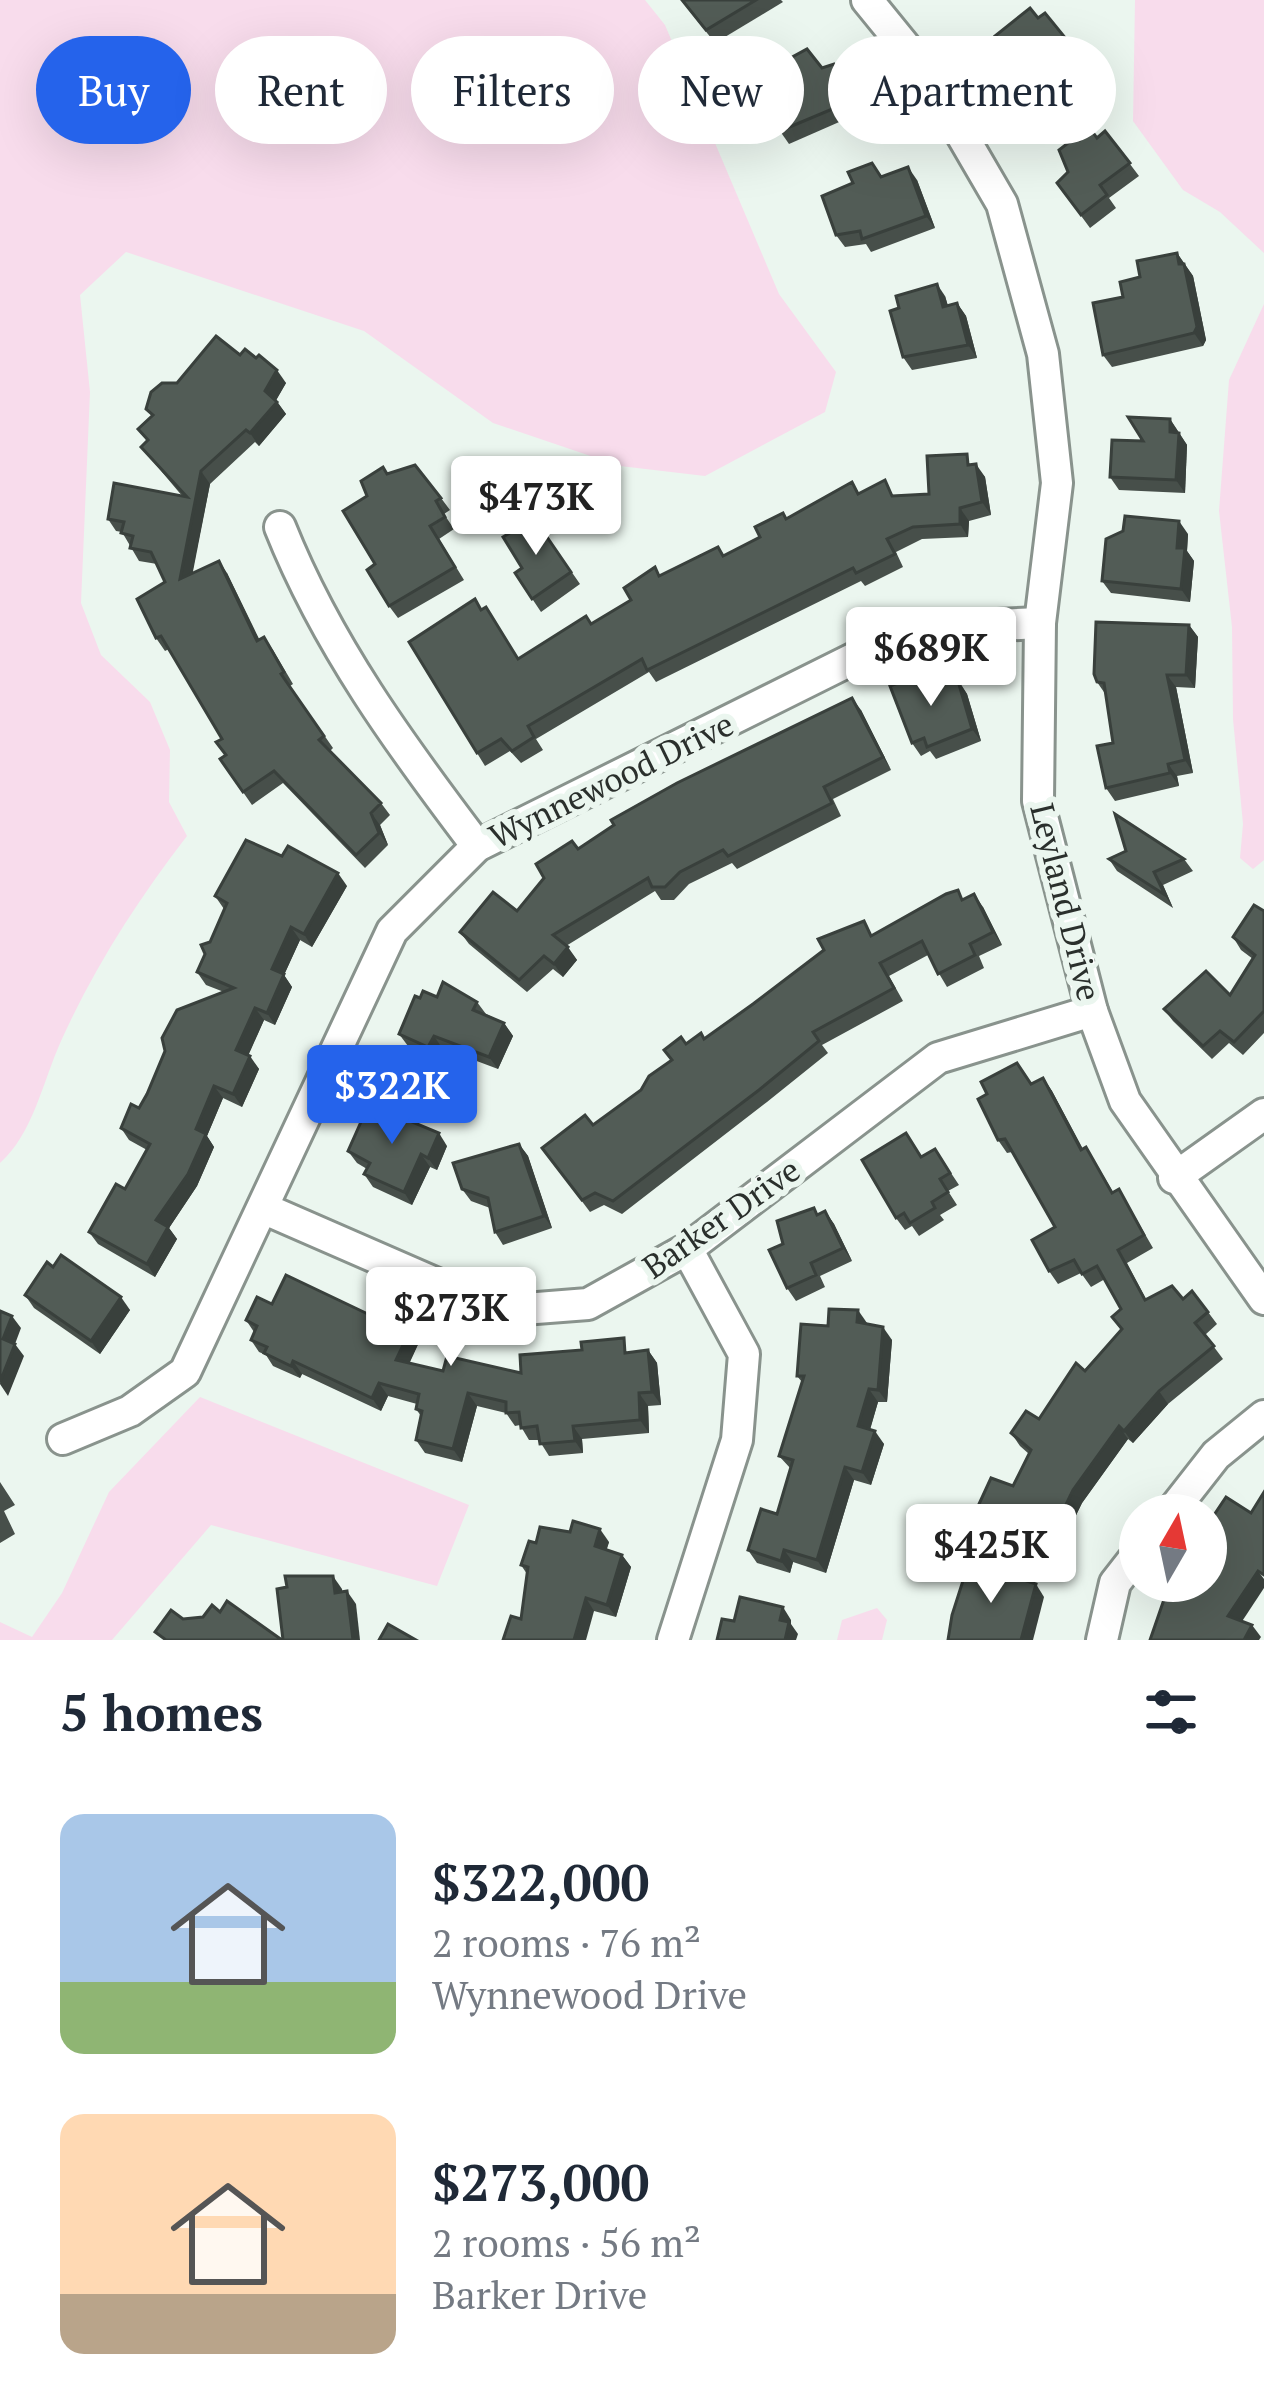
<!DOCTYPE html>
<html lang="en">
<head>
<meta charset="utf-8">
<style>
	body { margin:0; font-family:"PT Serif",serif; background:#f6f6f7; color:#1f2937; height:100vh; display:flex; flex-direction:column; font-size:45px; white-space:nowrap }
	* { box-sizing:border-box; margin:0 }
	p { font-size:39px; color:#747a83 }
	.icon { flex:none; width:66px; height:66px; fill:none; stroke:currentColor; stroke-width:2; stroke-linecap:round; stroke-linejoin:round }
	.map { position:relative; height:1640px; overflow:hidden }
	.panel { display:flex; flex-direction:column; background:#fff; flex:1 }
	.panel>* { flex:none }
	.hud { position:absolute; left:36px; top:36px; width:1194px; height:108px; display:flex; gap:24px }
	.needle { width:78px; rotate:9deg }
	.tools { position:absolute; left:1119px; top:1494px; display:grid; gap:24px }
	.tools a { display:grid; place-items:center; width:108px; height:108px; border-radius:50%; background:#fff; box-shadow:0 12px 48px #0002; font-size:60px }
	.price { position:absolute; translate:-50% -102px; padding:0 27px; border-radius:12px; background:#fff; color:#222; font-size:39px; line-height:78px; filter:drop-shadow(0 3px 6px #0008) }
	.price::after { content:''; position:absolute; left:50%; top:72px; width:36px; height:27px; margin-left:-18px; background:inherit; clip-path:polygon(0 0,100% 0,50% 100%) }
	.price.current { background:#2563eb; color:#fff }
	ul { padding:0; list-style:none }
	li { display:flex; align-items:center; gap:36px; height:300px; padding:0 60px }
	li span { display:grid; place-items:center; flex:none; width:336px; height:240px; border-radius:24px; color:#555 }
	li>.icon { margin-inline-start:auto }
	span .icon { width:144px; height:144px; fill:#fffc; stroke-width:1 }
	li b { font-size:51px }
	h2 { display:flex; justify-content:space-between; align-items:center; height:144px; padding:0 60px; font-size:51px }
	.tag { padding:0 42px; border-radius:54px; background:#fff; box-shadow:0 12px 48px #0002; font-size:42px; line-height:108px }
	.tag.current { background:#2563eb; color:#fff }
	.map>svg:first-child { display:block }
	.green { fill:#f8dcec }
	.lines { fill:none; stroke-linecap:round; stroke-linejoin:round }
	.minor-casing { stroke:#89938d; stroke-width:36 }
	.minor { stroke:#fff; stroke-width:30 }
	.wall { fill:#474f4a }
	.shaded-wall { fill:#39403c }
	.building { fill:#525c56; stroke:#39403c; stroke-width:3 }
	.labels { text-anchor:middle; stroke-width:12; stroke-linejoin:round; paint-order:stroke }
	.street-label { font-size:33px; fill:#2a2f2c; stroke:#ebf6ef }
</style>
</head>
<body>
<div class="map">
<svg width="1264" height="1640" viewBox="0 0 1264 1640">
	<rect width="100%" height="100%" fill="#ebf6ef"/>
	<!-- green -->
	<g class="green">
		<path d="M0 0H645L665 25 779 294 836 372 825 412 705 476 620 466 493 423 364 331 126 252 80 295 90 392 81 603 101 655 150 702 170 750 169 802 187 836C137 901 95 966 61 1041 43 1081 33 1134 0 1163Z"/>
		<path d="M1135 0H1264V253L1220 212 1183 190 1133 121Z"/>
		<path d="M1264 304V860L1253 869 1240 858 1243 824 1233 719 1232 627 1219 511 1229 380Z"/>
		<path d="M200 1397 469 1505 437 1586 211 1525 112 1640H0V1622L32 1637 62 1593 109 1492Z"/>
		<path d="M877 1608 887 1620 882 1640H837L842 1620Z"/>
	</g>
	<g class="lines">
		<!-- minor casing -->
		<g class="minor-casing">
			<g id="minor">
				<path d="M867 0 924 70 1002 204 1043 354 1057 483 1040 623 1038 801 1092 1011 1125 1101 1264 1299"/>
				<path d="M280 527C327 645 401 746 477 846"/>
				<path d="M1174 1178 1264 1114"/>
				<path d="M265 1209 499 1311 588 1304 687 1249 938 1058 1092 1011"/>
				<path d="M63 1439 130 1411 185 1372 392 931 477 846 913 629 1040 623"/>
				<path d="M1169 1515 1216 1455 1264 1416"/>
				<path d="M673 1640 737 1440 744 1354 687 1249"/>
				<path d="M1102 1640 1115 1583 1140 1551"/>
			</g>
		</g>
		<!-- minor -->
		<use href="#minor" class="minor"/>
	</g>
	<!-- wall -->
	<g class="wall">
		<path d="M681 0H781L783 2 715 43Z"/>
		<path d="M1076 51 1084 63 1036 109 1009 76V56Z"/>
		<path d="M834 64 862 112 789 144 780 131 822 68Z"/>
		<path d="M1105 131 1139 176 1109 198 1116 208 1090 228 1057 183 1068 172 1080 140 1097 138Z"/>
		<path d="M882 176 917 180 935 228 871 252 866 244 845 247 836 235Z"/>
		<path d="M1177 253 1193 276 1206 340 1203 346 1112 367 1103 355 1123 297 1140 277Z"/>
		<path d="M945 296 948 306 957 303 966 316 977 358 912 370 903 357Z"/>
		<path d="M240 355 286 383 276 400 286 414 259 446 255 442 210 484 192 573H227L259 640 264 637 273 650 293 684 290 686 333 748 330 751 381 803 390 815 380 825 388 845 365 868 283 783 252 805 220 759 226 755 222 739 169 649 165 651 156 638 165 582 157 564 139 561 122 532 116 531 108 519 183 497 141 447 147 441 138 429 152 416 146 409 177 383Z"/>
		<path d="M1170 419 1187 445 1185 493 1119 490 1110 477 1143 441Z"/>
		<path d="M974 464 985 477 991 515 969 521 968 537 922 539 896 552 903 567 865 586 861 581 656 682 649 672 536 739 543 750 521 763 510 751 485 766 477 753 482 610 519 659 591 624 631 600 660 575 718 547 724 555 760 537 783 513 787 519 852 482 859 493 895 495 929 494Z"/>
		<path d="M387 474 441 498 450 510 444 514 454 529 439 539 464 580 398 618 389 606 375 564Z"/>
		<path d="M534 518 580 584 541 612 515 573 522 568Z"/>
		<path d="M1188 534 1187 551 1194 561 1190 602 1111 593 1102 581Z"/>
		<path d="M1189 625 1198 637 1195 688 1176 687 1193 773 1177 776 1179 786 1115 801 1106 788 1113 743 1106 695 1097 682Z"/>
		<path d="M959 681 967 694 981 741 936 759 930 751 921 756 912 743 939 683Z"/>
		<path d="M861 710 891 770 833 799 841 816 737 869 732 863 689 884 674 900H661L655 891 566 946 577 960 563 977 553 969 527 992 469 944 460 932 517 911 578 849Z"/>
		<path d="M1126 851 1184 859 1193 871 1163 885 1173 908 1117 871 1109 859Z"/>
		<path d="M347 886 312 947 300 940 284 975 292 987 275 1025 264 1020 248 1055 259 1069 242 1107 223 1098 207 1136 214 1147 197 1186 169 1228 177 1239 155 1277 98 1244 89 1232 125 1189 147 1150 129 1140 121 1128 139 1108 224 992 206 985 197 972 224 909 215 896Z"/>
		<path d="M964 899 983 907 1002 945 979 956 984 968 947 987 928 955 889 976 903 1001 822 1045 828 1053 767 1102 622 1214 604 1205 590 1212 542 1148 593 1125 641 1090 686 1044 704 1039 873 935Z"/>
		<path d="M1264 911V1033L1243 1055 1229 1043 1212 1059 1173 1021 1164 1009 1230 995 1253 959 1241 950 1233 937Z"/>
		<path d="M437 997 477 1002 486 1014 504 1023 513 1036 498 1069 442 1048 437 1060 408 1046 399 1034 420 998Z"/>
		<path d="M1043 1078 1052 1091 1083 1149 1094 1160 1113 1192 1119 1189 1153 1248 1127 1263 1146 1299H1183L1208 1312 1217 1324 1205 1335 1223 1359 1168 1404 1133 1443 1128 1439 1082 1503 1052 1564 981 1530 973 1517 1013 1486 1029 1454 1020 1446 1011 1433 1039 1419 1121 1330 1112 1317 1121 1309 1105 1279 1091 1287 1081 1273 1058 1284 1049 1271 1055 1227 1012 1152 1007 1153 998 1140 1031 1084Z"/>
		<path d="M519 1144 528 1156 552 1228 503 1245 495 1232 490 1208 471 1201 462 1189Z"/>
		<path d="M447 1146 437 1170 430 1167 412 1205 373 1187 364 1174 367 1169 357 1163 348 1151Z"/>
		<path d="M935 1149 959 1185 948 1191 957 1205 940 1215 944 1220 919 1236 912 1226 905 1230 896 1218 922 1157Z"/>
		<path d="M814 1208 818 1215 825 1211 834 1224 852 1261 820 1276 825 1287 796 1301 787 1288 783 1244Z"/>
		<path d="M53 1267 130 1310 100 1354 34 1308 25 1295Z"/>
		<path d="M272 1304 370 1315 412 1326 421 1338 409 1363 443 1371 521 1373 648 1350 657 1363 661 1405 648 1406 649 1433 582 1439 583 1453 549 1456 539 1440H529L520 1425 515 1426 506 1413 477 1406 462 1462 425 1453 416 1440 421 1416 416 1409 417 1404 388 1396 381 1411 302 1374 300 1378 273 1366 266 1355 259 1352 251 1340 254 1332 246 1320Z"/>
		<path d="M867 1323 892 1340 887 1402H878L870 1430 884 1444 871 1485 854 1480 826 1573 793 1562 790 1573 757 1563 748 1550 777 1514 791 1469 779 1456 802 1382 797 1376 828 1326Z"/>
		<path d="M0 1482 15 1505 4 1511 15 1534 0 1543Z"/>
		<path d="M609 1542 606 1550 622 1555 631 1567 616 1617 594 1611 521 1619 527 1574 521 1565 536 1543Z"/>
	</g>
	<!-- shaded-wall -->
	<g class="shaded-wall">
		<path d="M908 167 917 180 935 228 926 216Z"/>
		<path d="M1177 253 1193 276 1206 340 1203 346 1194 333Z"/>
		<path d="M937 284 945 296 952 320 943 307Z"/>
		<path d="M957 303 966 316 977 358 968 345Z"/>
		<path d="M277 370 286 383 274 404 265 391Z"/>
		<path d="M277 402 286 414 259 446 250 433Z"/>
		<path d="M1170 419 1187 445 1185 493 1176 480 1170 432Z"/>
		<path d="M976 464 985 477 991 515 982 502Z"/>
		<path d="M201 471 210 484 189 592 180 579Z"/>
		<path d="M960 508 969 521 968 537 960 524Z"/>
		<path d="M1179 521 1188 534 1187 551 1194 561 1190 602 1181 589 1177 548Z"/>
		<path d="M219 561 227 573 266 653 257 641Z"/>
		<path d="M1189 625 1198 637 1195 688 1186 675Z"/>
		<path d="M1167 675 1176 687 1193 773 1185 760Z"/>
		<path d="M958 681 967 694 981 741 972 729Z"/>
		<path d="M852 698 861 710 891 770 883 757Z"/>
		<path d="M1168 764 1177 776 1179 786 1170 773Z"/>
		<path d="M371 813 380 825 388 845 379 833Z"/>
		<path d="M1154 872 1163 885 1173 908 1165 895Z"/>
		<path d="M338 873 347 886 312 947 304 934Z"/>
		<path d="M974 894 983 907 1002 945 993 932Z"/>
		<path d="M291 927 300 940 284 975 292 987 275 1025 267 1013 272 969Z"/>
		<path d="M568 947 577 960 563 977 554 964Z"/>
		<path d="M255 1008 264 1020 245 1063 236 1050Z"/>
		<path d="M504 1023 513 1036 498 1069 489 1057Z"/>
		<path d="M434 1036 442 1048 437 1060 428 1047Z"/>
		<path d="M250 1056 259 1069 242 1107 233 1094Z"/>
		<path d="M1043 1078 1052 1091 1090 1163 1081 1150Z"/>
		<path d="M214 1086 223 1098 207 1136 214 1147 197 1186 169 1228 177 1239 155 1277 147 1264 156 1220Z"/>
		<path d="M439 1133 447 1146 437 1170 428 1158Z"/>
		<path d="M519 1144 528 1156 552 1228 544 1216Z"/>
		<path d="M421 1154 430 1167 412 1205 404 1192Z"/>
		<path d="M825 1211 834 1224 852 1261 843 1248Z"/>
		<path d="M121 1297 130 1310 100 1354 91 1341Z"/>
		<path d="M858 1310 867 1323 866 1335 857 1322Z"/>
		<path d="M12 1316 21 1328 15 1344 24 1356 8 1396 0 1384 3 1339Z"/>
		<path d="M412 1326 421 1338 405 1373 396 1360Z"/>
		<path d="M883 1327 892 1340 887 1402 878 1390Z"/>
		<path d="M648 1350 657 1363 661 1405 652 1392Z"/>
		<path d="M293 1361 302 1374 300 1378 291 1366Z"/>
		<path d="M379 1383 388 1396 381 1411 372 1398Z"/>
		<path d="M869 1389 878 1402 867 1439 858 1426Z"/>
		<path d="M1159 1391 1168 1404 1133 1443 1124 1431Z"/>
		<path d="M468 1393 477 1406 462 1462 453 1449Z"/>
		<path d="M639 1393 648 1406 649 1433 640 1420Z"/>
		<path d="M573 1426 582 1439 583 1453 575 1441Z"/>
		<path d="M1119 1426 1128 1439 1082 1503 1052 1564 1043 1552 1073 1490Z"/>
		<path d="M875 1431 884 1444 871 1485 862 1472Z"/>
		<path d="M845 1467 854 1480 826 1573 817 1560Z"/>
		<path d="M600 1529 609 1542 604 1559 595 1546Z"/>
		<path d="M784 1550 793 1562 790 1573 781 1561Z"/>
		<path d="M622 1555 631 1567 616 1617 607 1605Z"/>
		<path d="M1258 1571 1264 1579V1588L1237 1629 1228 1616Z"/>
		<path d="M333 1576 342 1589 344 1605 335 1593Z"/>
		<path d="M1036 1584 1044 1597 1033 1640H1021Z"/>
		<path d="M347 1591 356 1604 360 1640H353Z"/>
		<path d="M586 1598 594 1611 586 1640H574Z"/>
		<path d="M783 1607 791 1620V1624L798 1634 796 1640H785L780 1620Z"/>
		<path d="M1252 1625 1261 1637 1259 1640H1244Z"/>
	</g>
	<!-- building -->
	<g class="building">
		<path d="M682 0H756L706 30Z"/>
		<path d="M1030 8 1038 18 1045 13 1076 51 1027 97 1000 63 1010 55 995 36Z"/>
		<path d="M807 49 822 68 834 64 854 100 780 131 759 92 779 79 772 68Z"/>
		<path d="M1092 131 1097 138 1105 131 1130 163 1100 185 1107 195 1081 215 1057 183 1068 172 1059 150 1077 136 1080 140Z"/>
		<path d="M872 163 881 177 908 167 926 216 862 239 860 231 836 235 822 196 853 183 848 172Z"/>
		<path d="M1177 253 1179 264H1184L1197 327 1194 333 1103 355 1093 303 1123 297 1120 282 1140 277 1137 261Z"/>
		<path d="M937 284 943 307 957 303 968 345 903 357 890 311 899 308 896 296Z"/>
		<path d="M216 336 240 355 245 349 256 358 259 355 277 370 265 391 277 402 250 433 246 430 201 471 180 579 219 561 257 641 264 637 284 672 281 674 324 736 319 740 381 803 371 813 379 833 356 855 274 771 243 792 220 759 226 755 216 742 222 739 161 636 156 638 137 599 165 582 151 552 130 548 133 536 121 533 124 522 108 519 114 483 187 497 141 447 148 440 138 429 153 415 146 409 151 392 162 383H177Z"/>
		<path d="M1128 417 1170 419V432L1179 433 1176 480 1110 477 1112 440 1143 441Z"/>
		<path d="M967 454 968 465 976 464 982 502 960 508V524L913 527 887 539 895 554 856 573 853 568 647 670 642 659 528 726 534 737 512 751 501 739 477 753 409 642 475 599 481 610 486 607 518 659 586 616 591 624 631 600 624 588 655 567 659 576 718 547 723 556 760 537 755 527 783 513 786 519 852 482 858 494 885 480 892 496 929 494 927 456Z"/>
		<path d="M415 465 441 498 436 501 445 517 430 526 455 567 389 606 367 570 375 564 343 511 367 496 361 481 383 467 387 474Z"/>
		<path d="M1125 516 1179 521 1177 548H1185L1181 589 1102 581 1106 539 1123 531Z"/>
		<path d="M534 518 571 572 532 599 515 573 522 568 503 537Z"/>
		<path d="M1096 622 1189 625 1186 675H1167L1185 760 1168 764 1170 773 1106 788 1097 746 1113 743 1104 683 1097 682 1094 674Z"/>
		<path d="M930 670 935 684 958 681 972 729 927 747 924 738 912 743 890 686Z"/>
		<path d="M852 698 883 757 824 787 832 803 728 856 723 850 680 872 665 887H652L648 878 553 935 568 947 554 964 544 956 519 980 460 932 493 892 517 911 544 878 536 864 572 841 578 849 614 825 611 820 677 783Z"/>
		<path d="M1115 814 1184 859 1154 872 1165 895 1109 859 1126 851Z"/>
		<path d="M246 840 282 856 288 846 338 873 304 934 291 927 272 969 284 974 267 1013 255 1008 236 1050 250 1056 233 1094 214 1086 196 1129 206 1134 188 1174 156 1220 168 1227 147 1264 89 1232 116 1184 125 1189 150 1144 121 1128 131 1104 139 1108 147 1094 165 1051 162 1038 177 1010 234 988 197 972 205 954 201 945 210 942 227 903 215 896Z"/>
		<path d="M958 890 962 900 974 894 993 932 970 944 975 955 938 974 922 941 880 963 894 988 813 1032 819 1041 759 1090 613 1201 595 1193 582 1200 542 1148 585 1115 593 1125 641 1090 649 1076 672 1060 664 1050 681 1037 686 1044 701 1033 704 1039 753 1004 824 950 818 939 864 921 871 936 946 894Z"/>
		<path d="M1254 905 1264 911V1011L1234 1042 1220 1031 1203 1046 1164 1009 1206 971 1230 995 1255 955 1233 937Z"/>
		<path d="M443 982 477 1002 473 1010 504 1023 489 1057 434 1036 428 1047 399 1034 415 996 420 998 423 991 437 997Z"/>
		<path d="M1017 1063 1031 1084 1043 1078 1081 1150 1086 1147 1112 1193 1119 1189 1144 1235 1118 1250 1145 1300 1172 1286 1183 1299 1192 1291 1208 1312 1195 1323 1214 1346 1159 1391 1124 1431 1119 1426 1073 1490 1043 1552 973 1517 991 1478 1013 1486 1031 1450 1011 1433 1026 1411 1039 1419 1076 1363 1085 1371 1122 1329 1112 1317 1121 1309 1097 1266 1082 1274 1074 1260 1049 1271 1032 1240 1055 1227 1005 1139 998 1140 978 1099 987 1094 981 1082Z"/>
		<path d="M381 1109 439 1133 428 1158 421 1154 404 1192 364 1174 370 1163 348 1151 365 1113 377 1118Z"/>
		<path d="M906 1133 921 1157 935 1149 950 1173 940 1179 948 1192 932 1202 935 1208 910 1223 904 1213 896 1218 862 1160Z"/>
		<path d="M519 1144 544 1216 495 1232 488 1198 462 1189 453 1163Z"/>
		<path d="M814 1208 817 1215 825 1211 843 1248 811 1263 816 1275 787 1288 769 1250 783 1244 777 1221Z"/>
		<path d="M61 1255 121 1297 91 1341 25 1295 47 1262 53 1267Z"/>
		<path d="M286 1275 370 1315 373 1307 412 1326 396 1360 443 1371 447 1356 521 1373 520 1355 582 1350 581 1342 624 1338 625 1353 648 1350 652 1392 639 1393 640 1420 573 1426 575 1441 540 1444 537 1426 521 1428 519 1412 506 1413V1402L468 1393 453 1449 416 1440 422 1411 416 1409 419 1394 379 1383 372 1398 293 1361 291 1366 264 1353 267 1347 251 1340 257 1326 246 1320 257 1297 272 1304Z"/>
		<path d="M829 1309 858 1310 857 1322 883 1327 878 1390 869 1389 858 1426 875 1431 862 1472 845 1467 817 1560 784 1550 781 1561 748 1550 761 1509 777 1514 793 1460 779 1456 804 1376H797L801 1324 828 1326Z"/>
		<path d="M0 1311 12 1316 3 1339 15 1344 0 1382Z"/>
		<path d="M1264 1492V1575L1258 1571 1228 1616 1252 1625 1244 1640H1150L1169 1585 1176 1588 1178 1581H1206V1527L1226 1497 1251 1513Z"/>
		<path d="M573 1521 600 1529 595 1546 622 1555 607 1605 586 1598 574 1640H503L511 1616 521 1619 528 1567 521 1565 529 1541 536 1543 540 1527 570 1532Z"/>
		<path d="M969 1562 1036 1584 1021 1640H948L952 1615Z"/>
		<path d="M285 1576H333L335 1593 347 1591 353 1640H283L277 1589 287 1587Z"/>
		<path d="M740 1597 783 1607 780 1620 789 1622 785 1640H717L722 1619 734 1621Z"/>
		<path d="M227 1601 282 1640H166L155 1632 171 1610 183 1619 203 1617 212 1605 220 1612Z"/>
		<path d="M388 1624 416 1640H379Z"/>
	</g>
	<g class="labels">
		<!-- street labels -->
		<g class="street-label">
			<text transform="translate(611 780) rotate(-26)" y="12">Wynnewood Drive</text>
			<text transform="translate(1066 902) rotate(76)" y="12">Leyland Drive</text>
			<text transform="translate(721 1218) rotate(-35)" y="12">Barker Drive</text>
		</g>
	</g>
</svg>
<div class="tools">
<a><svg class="needle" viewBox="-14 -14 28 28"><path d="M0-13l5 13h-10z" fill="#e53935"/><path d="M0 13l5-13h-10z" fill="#747a83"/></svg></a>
</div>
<b class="price" style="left:536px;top:558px">$473K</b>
<b class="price" style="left:931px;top:709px">$689K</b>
<b class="price current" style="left:392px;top:1147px">$322K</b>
<b class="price" style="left:451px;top:1369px">$273K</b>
<b class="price" style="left:991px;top:1606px">$425K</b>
<div class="hud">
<a class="tag current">Buy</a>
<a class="tag">Rent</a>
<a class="tag">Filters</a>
<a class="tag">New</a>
<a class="tag">Apartment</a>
</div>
</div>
<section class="panel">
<h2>5 homes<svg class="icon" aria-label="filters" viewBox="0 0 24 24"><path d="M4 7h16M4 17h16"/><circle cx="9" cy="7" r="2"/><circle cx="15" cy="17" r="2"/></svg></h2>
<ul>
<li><span style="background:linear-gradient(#a9c7e8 70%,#8fb573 0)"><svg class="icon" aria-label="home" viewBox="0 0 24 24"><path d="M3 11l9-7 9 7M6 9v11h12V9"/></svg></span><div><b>$322,000</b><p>2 rooms · 76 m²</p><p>Wynnewood Drive</p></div></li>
<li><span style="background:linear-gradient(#ffd9b3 75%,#b9a48a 0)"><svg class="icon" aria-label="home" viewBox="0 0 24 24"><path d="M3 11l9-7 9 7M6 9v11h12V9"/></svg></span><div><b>$273,000</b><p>2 rooms · 56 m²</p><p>Barker Drive</p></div></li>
</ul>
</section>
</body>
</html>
